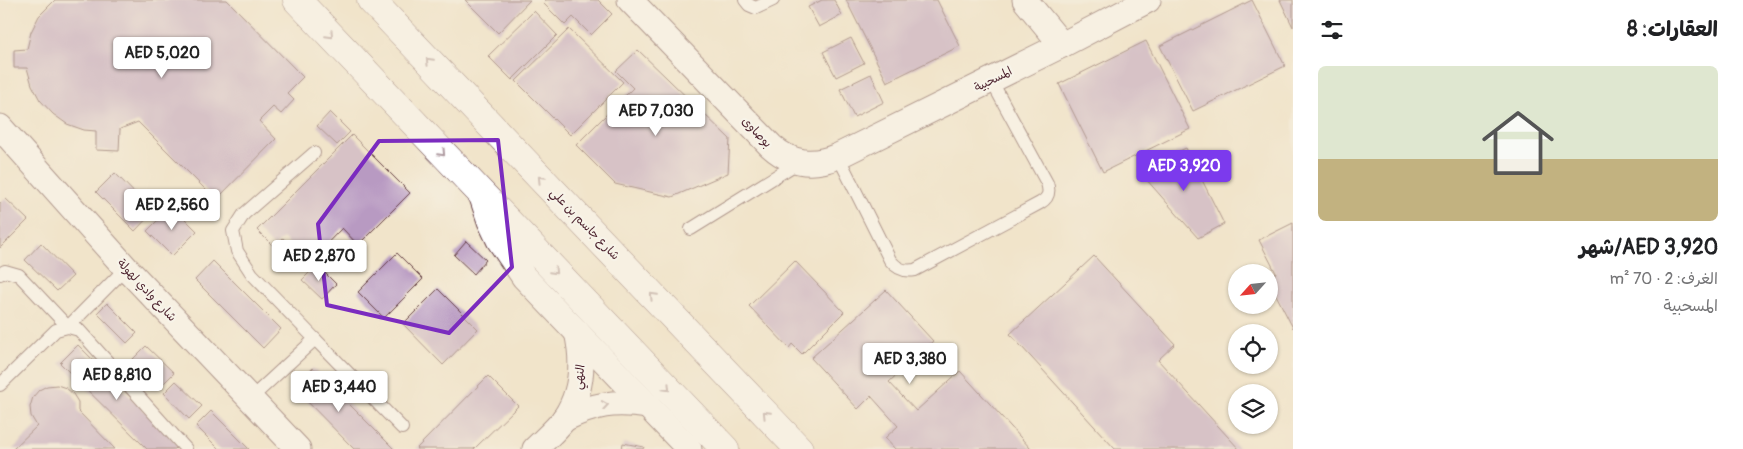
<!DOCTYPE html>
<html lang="ar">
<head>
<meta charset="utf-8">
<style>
	body { margin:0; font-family:Pangolin,"Playpen Sans Arabic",sans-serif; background:#f6f6f6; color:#202124; direction:rtl; height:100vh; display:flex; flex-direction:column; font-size:19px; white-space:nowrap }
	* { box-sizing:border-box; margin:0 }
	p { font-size:16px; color:#757577 }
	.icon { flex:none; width:28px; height:28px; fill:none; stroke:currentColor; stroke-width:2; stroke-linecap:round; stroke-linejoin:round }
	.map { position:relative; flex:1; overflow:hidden; direction:ltr }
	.panel { display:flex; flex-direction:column; background:#fff; width:450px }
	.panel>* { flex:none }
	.needle { width:32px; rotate:243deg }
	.buttons { position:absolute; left:1228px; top:264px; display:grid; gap:10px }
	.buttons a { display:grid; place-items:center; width:50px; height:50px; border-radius:50%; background:#fff; box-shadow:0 1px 4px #0004; font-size:25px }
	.price { position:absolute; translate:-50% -42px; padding:0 11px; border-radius:5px; background:#fff; color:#222; font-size:16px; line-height:32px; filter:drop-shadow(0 1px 2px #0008) }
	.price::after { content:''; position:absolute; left:50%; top:30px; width:15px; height:11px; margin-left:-8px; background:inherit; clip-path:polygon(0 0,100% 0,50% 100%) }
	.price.on { background:#7c3aed; color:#fff }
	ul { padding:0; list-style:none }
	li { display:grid; align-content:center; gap:10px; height:265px; padding:0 25px }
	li+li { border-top:1px solid #e0e0e0 }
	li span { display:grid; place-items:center; height:155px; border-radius:8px; color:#555 }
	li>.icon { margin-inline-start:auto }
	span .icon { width:90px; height:90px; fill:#fffc; stroke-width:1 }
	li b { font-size:21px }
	h2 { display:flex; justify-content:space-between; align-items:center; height:60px; padding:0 25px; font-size:21px }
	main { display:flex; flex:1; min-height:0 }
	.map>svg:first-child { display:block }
	.building { fill:#b89ac2 }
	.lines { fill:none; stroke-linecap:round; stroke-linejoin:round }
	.lane-casing { stroke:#633d43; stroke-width:14 }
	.street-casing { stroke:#633d43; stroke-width:27 }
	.secondary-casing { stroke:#633d43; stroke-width:29 }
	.lane { stroke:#fff; stroke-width:12 }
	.street { stroke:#fff; stroke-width:25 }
	.secondary { stroke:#fff; stroke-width:28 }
	.oneway { stroke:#ae9aa0 }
	.marked { fill:none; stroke:#7b2cbf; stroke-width:4; stroke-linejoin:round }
	.labels { text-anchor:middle; stroke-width:4.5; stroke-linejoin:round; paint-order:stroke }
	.street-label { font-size:12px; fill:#4a1f2b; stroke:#f7f3e8 }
</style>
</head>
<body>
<main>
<section class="panel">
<h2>العقارات: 8<svg class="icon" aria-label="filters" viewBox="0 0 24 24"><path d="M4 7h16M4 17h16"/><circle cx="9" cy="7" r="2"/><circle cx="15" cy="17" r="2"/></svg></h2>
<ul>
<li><span style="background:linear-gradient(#dfe7d0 60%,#c2b280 0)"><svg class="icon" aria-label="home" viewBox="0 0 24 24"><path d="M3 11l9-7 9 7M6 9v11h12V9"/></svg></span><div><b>AED 3,920/شهر</b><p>الغرف: 2 · 70 m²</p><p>المسحبية</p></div></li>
</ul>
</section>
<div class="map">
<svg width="1293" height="449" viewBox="0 0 1293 449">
	<rect width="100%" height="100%" fill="#f7f3e8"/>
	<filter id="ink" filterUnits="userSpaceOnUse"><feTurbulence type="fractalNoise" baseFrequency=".02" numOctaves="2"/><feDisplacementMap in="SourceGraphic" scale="10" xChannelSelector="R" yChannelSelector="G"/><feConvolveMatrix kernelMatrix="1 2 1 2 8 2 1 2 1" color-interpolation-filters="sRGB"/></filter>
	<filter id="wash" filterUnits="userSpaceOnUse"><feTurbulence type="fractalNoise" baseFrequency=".0096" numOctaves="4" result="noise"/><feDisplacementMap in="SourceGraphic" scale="20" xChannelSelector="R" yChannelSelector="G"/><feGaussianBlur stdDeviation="1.12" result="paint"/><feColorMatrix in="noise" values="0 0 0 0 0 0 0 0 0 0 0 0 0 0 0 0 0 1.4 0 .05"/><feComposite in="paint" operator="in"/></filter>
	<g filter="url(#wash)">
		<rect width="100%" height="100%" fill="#f1e4ca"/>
		<g id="blocks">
			<!-- building -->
			<g class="building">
				<path d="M55 0H227L303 77 287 93 294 100 281 114 273 107 259 121 276 139 216 200 138 122 120 129 119 151 96 150V131L84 130 67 124 53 114 40 100 32 85 27 68H14V50L27 49 31 32 39 16Z"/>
				<path d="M465 0H530L498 33Z"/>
				<path d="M546 0H598L612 14 591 35 573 17 565 25 543 3Z"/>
				<path d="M822 0H834L842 15 819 27 808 7Z"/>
				<path d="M846 0H937L960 46 887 82Z"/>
				<path d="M1252 0 1285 66 1193 111 1160 46Z"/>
				<path d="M1280 0H1293V27Z"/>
				<path d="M534 11 557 35 512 80 488 56Z"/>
				<path d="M569 29 623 82 570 135 516 81Z"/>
				<path d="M851 38 864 63 836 77 823 52Z"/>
				<path d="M1146 41 1190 129 1103 172 1059 84Z"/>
				<path d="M638 50 730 139 728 173 672 197 615 184 576 145 633 88 616 71Z"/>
				<path d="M871 74 884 102 854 117 840 89Z"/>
				<path d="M330 112 350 132 337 145 317 126Z"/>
				<path d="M352 135 410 193 358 245 342 228 308 263 283 238 274 247 257 230Z"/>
				<path d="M1186 148 1224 224 1198 238 1138 170Z"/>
				<path d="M115 173 153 212 135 231 96 192Z"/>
				<path d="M5 198 28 220 0 248V203Z"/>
				<path d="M172 206 197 231 172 256 147 231Z"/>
				<path d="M1293 223V328L1269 281V276L1276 273 1259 240Z"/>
				<path d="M466 241 486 260 474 274 454 255Z"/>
				<path d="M41 243 73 276 57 291 25 260Z"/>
				<path d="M397 253 423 279 384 318 358 292Z"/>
				<path d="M1094 256 1175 344 1158 360 1239 449H1115L1010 334Z"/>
				<path d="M213 261 281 329 263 348 195 280Z"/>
				<path d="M795 261 844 312 802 354 792 344 789 348 749 306Z"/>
				<path d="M317 265 336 284 322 299 302 280Z"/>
				<path d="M438 289 478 329 443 365 403 324Z"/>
				<path d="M886 290 933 341 889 382 916 411 960 371 1031 449H895L885 438 898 426 871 396 858 409 811 358Z"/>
				<path d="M107 303 137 333 127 343 97 313Z"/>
				<path d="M78 345 179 445 175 449H147L60 363Z"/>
				<path d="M146 346 174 373 160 387 132 360Z"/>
				<path d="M313 368 394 449H354L293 387Z"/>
				<path d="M488 376 518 406 474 449H416Z"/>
				<path d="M176 381 202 406 189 419 164 393Z"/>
				<path d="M57 385 66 388 73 394 78 402V411L115 449H13L37 426 31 416 30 407 33 397 39 390 47 386Z"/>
				<path d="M211 411 249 449H219L196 426Z"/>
				<path d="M623 443 644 447 643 449H622Z"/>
			</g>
		</g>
	</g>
	<g filter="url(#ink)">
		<use href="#blocks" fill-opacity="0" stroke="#633d43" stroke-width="1"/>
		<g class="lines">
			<!-- lane casing -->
			<g class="lane-casing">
				<g id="lane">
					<path d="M745 0 749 5 756 8 773 0"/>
					<path d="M838 156 890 260C897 269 904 272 915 270L1040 203C1049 198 1050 192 1047 183L991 80"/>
					<path d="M691 229 799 162"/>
					<path d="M0 274 5 271 19 275 68 327 126 268"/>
					<path d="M315 339 402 428"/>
					<path d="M0 385 56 330 68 327 79 330 186 449"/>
					<path d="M250 399 315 339 252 274 237 251 233 231 244 214 314 153"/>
				</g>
			</g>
			<!-- street casing -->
			<g class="street-casing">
				<g id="street">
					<path d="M630 0 771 146C792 165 814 166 838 156L1062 45 1148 0"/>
					<path d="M1025 0 1062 45"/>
					<path d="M0 127 126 268 298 449"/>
					<path d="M481 194 490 221 499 240 524 277 689 449"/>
					<path d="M564 419C596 404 613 401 648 406"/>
					<path d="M535 449C545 439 557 429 565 418 583 391 584 362 577 332"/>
				</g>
			</g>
			<!-- secondary casing -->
			<g class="secondary-casing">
				<g id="secondary">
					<path d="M297 0 725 449"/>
					<path d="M371 0 799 449"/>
				</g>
			</g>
			<!-- lane -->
			<use href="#lane" class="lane"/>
			<!-- street -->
			<use href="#street" class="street"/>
			<!-- secondary -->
			<use href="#secondary" class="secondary"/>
		</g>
		<!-- one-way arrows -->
		<defs><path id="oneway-chevron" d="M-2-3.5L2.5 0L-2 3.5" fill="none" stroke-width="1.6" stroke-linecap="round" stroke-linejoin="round" transform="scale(1.25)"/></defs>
		<g class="oneway">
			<use href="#oneway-chevron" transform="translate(330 35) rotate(47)"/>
			<use href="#oneway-chevron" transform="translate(429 61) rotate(-134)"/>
			<use href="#oneway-chevron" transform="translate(442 153) rotate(47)"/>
			<use href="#oneway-chevron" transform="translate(541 179) rotate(-134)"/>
			<use href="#oneway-chevron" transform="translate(554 271) rotate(46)"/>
			<use href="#oneway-chevron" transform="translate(653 296) rotate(-134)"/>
			<use href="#oneway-chevron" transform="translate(667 388) rotate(46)"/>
			<use href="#oneway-chevron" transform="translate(605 405) rotate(-9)"/>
			<use href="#oneway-chevron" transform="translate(766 414) rotate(-134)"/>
		</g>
	</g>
	<!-- marked area -->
	<path d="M0 0H1293V449H0ZM498 140 512 267 449 333 327 305 318 224 379 141Z" fill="#f1e4ca" fill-opacity=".55" fill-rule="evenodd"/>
	<path class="marked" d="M498 140 512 267 449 333 327 305 318 224 379 141Z"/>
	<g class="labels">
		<!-- street labels -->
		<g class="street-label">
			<text transform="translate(993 79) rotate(-27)" y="4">المسحبية</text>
			<text transform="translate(757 132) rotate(46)" y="4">بوصاوى</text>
			<text transform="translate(585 224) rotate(46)" y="4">شارع جاسم بن علي</text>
			<text transform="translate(147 290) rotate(47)" y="4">شارع وادي لهولة</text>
			<text transform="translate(579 377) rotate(-82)" y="4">النهي</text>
		</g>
	</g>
</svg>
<div class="buttons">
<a><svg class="needle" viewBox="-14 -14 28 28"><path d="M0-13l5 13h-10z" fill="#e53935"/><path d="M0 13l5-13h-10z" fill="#757577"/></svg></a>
<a><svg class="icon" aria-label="locate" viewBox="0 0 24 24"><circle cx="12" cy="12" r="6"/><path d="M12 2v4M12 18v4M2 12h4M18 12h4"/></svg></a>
<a><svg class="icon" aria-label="layers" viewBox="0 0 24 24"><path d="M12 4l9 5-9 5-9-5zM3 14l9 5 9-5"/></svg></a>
</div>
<b class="price" style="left:162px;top:79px">AED 5,020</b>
<b class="price" style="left:656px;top:137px">AED 7,030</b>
<b class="price on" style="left:1184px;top:192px">AED 3,920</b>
<b class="price" style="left:172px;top:231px">AED 2,560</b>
<b class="price" style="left:319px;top:282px">AED 2,870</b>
<b class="price" style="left:910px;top:385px">AED 3,380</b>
<b class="price" style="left:117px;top:401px">AED 8,810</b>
<b class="price" style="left:339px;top:413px">AED 3,440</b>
</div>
</main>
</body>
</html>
